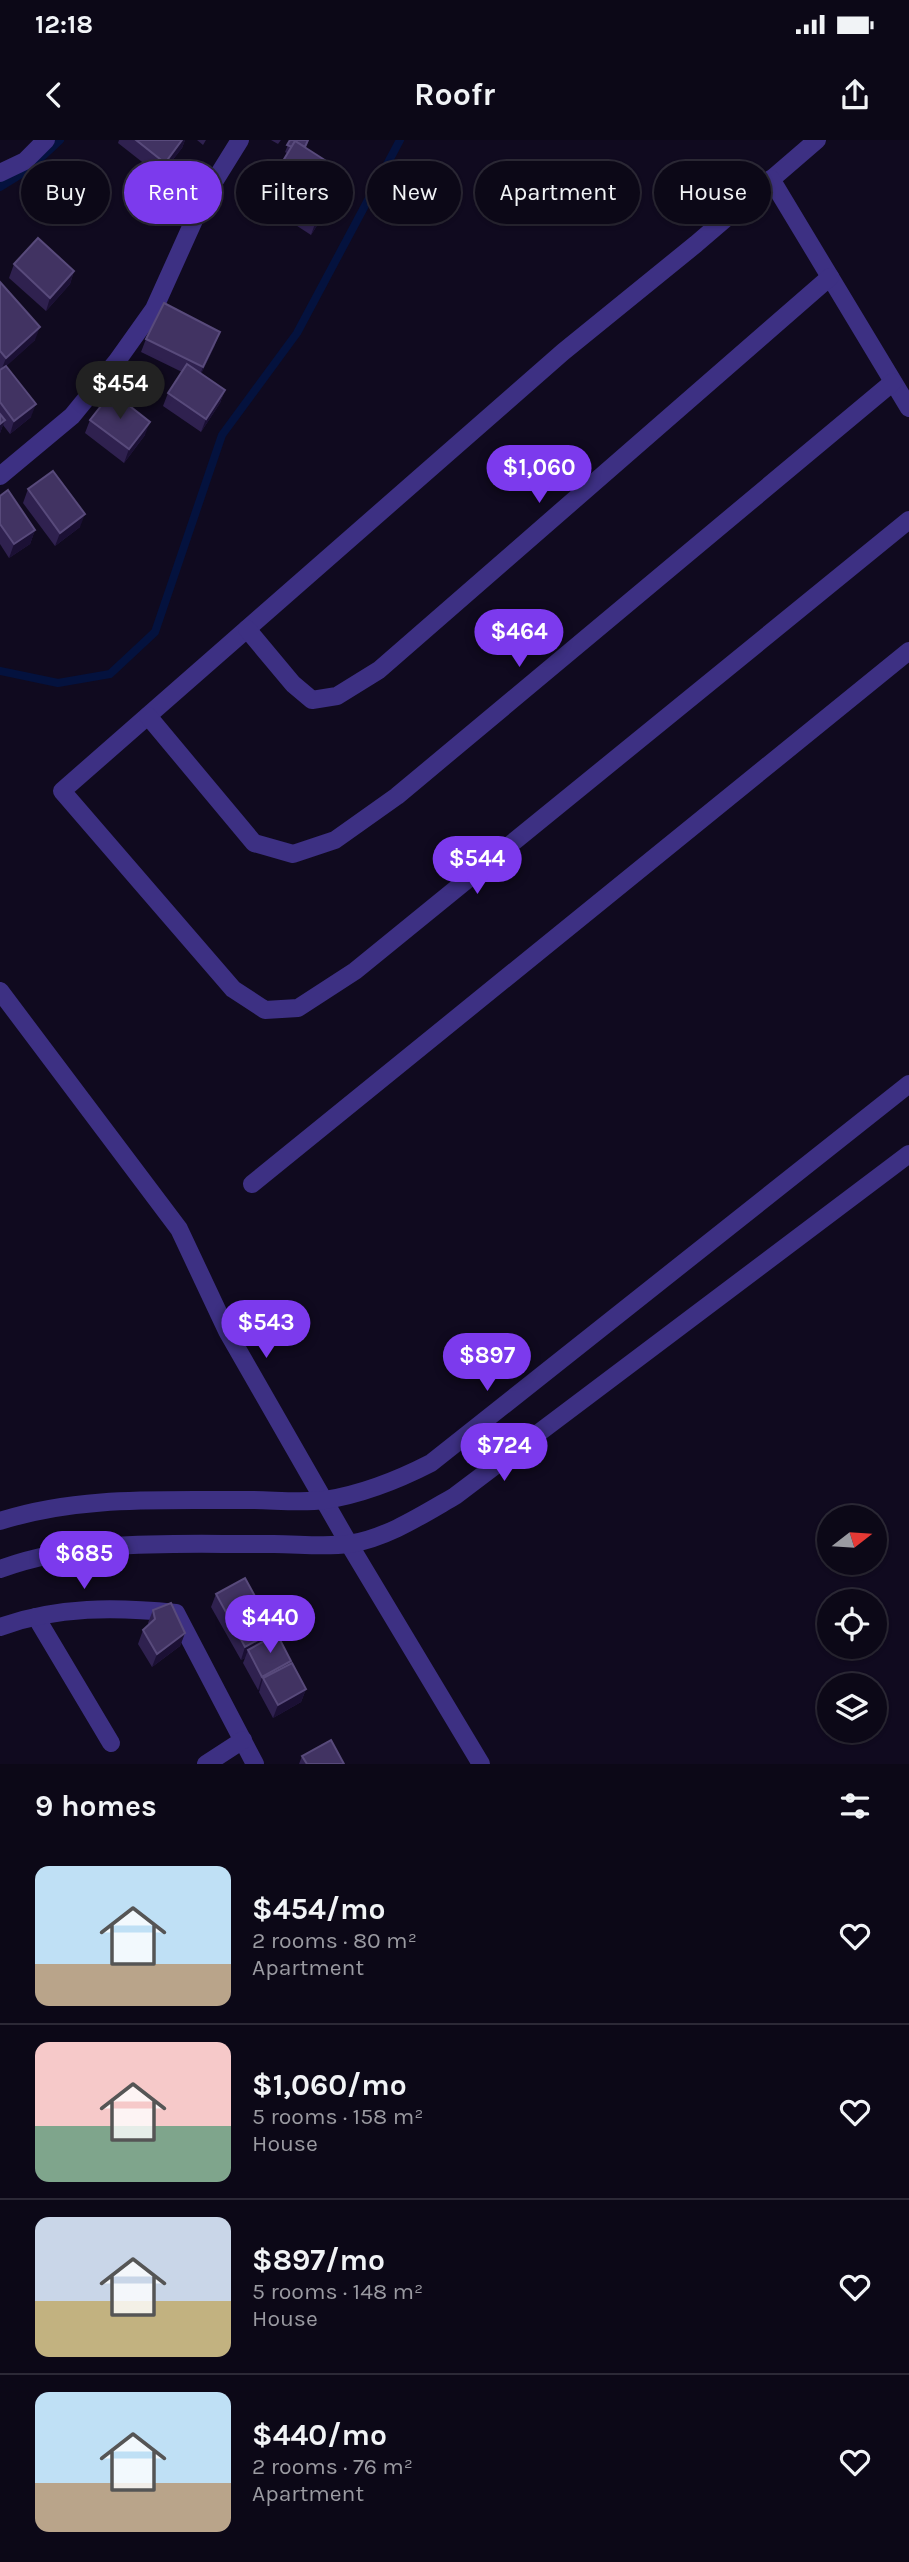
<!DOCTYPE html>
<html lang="en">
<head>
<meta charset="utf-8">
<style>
	body { margin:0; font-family:Karla,sans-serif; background:#151120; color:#f1f3f6; height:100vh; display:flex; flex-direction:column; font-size:26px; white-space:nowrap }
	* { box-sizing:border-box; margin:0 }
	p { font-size:23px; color:#9a9aa1 }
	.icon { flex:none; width:38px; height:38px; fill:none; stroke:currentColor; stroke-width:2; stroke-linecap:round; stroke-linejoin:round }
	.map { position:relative; height:1624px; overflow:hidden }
	.drawer { display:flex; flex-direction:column; background:#0c0817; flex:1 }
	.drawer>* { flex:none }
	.hud { position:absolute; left:21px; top:21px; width:868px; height:63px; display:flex; gap:14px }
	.needle { width:46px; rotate:73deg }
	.buttons { position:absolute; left:817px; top:1365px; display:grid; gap:14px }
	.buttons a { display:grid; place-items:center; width:70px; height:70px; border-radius:50%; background:#0c0817; box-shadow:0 2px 5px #0004,0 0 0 2px #2c2936; font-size:35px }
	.price { position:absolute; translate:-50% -60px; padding:0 16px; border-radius:24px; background:#7c3aed; color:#fff; font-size:23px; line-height:46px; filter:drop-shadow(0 2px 4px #0008) }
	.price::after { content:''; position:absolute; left:50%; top:42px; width:21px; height:16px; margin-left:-10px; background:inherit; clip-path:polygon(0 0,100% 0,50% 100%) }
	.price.selected { background:#222; color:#fff }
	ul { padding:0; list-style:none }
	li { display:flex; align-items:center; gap:21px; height:175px; padding:0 35px }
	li+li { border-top:2px solid #2c2936 }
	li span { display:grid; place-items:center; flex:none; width:196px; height:140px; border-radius:14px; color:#555 }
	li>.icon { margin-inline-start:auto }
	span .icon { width:84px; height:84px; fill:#fffc; stroke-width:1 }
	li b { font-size:30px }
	h2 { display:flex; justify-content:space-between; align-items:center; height:84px; padding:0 35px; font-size:30px }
	.tag { padding:0 24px; border-radius:32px; background:#0c0817; box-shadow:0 2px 5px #0004,0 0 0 2px #2c2936; font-size:24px; line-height:63px }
	.tag.selected { background:#7c3aed; color:#fff }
	.status { display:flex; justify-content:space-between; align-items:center; height:49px; padding:0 35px; background:#0c0817; direction:ltr }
	.status svg { height:19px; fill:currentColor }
	header { display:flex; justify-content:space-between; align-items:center; height:91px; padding:0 35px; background:#0c0817; font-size:32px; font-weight:700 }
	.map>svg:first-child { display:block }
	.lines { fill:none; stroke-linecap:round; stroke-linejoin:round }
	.stream { stroke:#04123e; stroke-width:8 }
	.minor { stroke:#3d3083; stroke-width:18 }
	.wall { fill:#2f214f }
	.shaded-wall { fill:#1b1034 }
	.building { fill:#413362; stroke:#584a7b; stroke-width:2 }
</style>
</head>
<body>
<div class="status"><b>12:18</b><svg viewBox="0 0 49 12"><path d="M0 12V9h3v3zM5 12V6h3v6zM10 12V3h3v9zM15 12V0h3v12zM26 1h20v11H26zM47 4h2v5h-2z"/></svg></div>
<header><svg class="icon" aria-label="back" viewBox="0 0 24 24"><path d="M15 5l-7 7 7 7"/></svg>Roofr<svg class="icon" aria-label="share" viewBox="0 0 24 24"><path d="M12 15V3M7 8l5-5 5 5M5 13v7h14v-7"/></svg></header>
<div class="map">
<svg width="909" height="1624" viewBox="0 0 909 1624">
	<rect width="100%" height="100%" fill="#100a1f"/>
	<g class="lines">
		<!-- stream -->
		<g class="stream">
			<path d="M0 47 29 29 60 0"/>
			<path d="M0 531 58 543 110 534 155 492 222 295 297 193 400 0"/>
		</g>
		<!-- minor -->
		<g class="minor">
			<path d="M817 0 696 104 563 212 62 651 233 849 265 870 298 868 355 831 909 380"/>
			<path d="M0 33 25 21 46 0"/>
			<path d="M771 39 909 268"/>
			<path d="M0 336 72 276 117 221 154 169 204 58 240 0"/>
			<path d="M247 489 293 544 312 560 337 556 379 530 830 137"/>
			<path d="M148 576 254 703 293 714 335 700 397 656 893 242"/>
			<path d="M0 851 179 1089 227 1191 349 1404 481 1624"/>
			<path d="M252 1044 909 511"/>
			<path d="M0 1381C81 1355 166 1361 250 1360 274 1360 302 1363 325 1360 363 1354 398 1340 431 1323L909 944"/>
			<path d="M0 1429C88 1397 182 1405 274 1404 298 1404 325 1407 349 1404 387 1398 422 1375 455 1356L909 1014"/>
			<path d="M36 1477 111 1603"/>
			<path d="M0 1487C57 1466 117 1467 176 1473L255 1624"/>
			<path d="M206 1624 243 1600"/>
		</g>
	</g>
	<!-- wall -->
	<g class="wall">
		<path d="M119 0H185L182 8 160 36 118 3Z"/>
		<path d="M197 0H206L203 5Z"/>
		<path d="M271 0H281L278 4Z"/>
		<path d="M290 0H309L305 8 345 33 338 52 311 95 262 63 269 44 288 14 285 12Z"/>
		<path d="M14 124 74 131 70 144 46 171 9 138Z"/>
		<path d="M0 142 35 200 6 226 31 277 10 294 3 285 0 293Z"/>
		<path d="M146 199 215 205 201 234 225 250 220 263 201 292 163 266 168 253 182 232 141 212Z"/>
		<path d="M90 280 145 295 124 323 85 293Z"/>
		<path d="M28 349 80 387 55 406 23 363Z"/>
		<path d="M0 356 35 390 30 404 9 418 0 404Z"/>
		<path d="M216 1454 272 1497 291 1521 290 1524 306 1549 301 1562 273 1578 259 1552 260 1549 258 1550 243 1523 245 1518 241 1520 211 1467Z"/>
		<path d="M153 1470 185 1493 180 1506 152 1527 138 1504 143 1490 149 1485 148 1483Z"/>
		<path d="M302 1616 344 1624H299Z"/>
	</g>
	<!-- shaded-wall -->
	<g class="shaded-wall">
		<path d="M182 0H185L182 8 160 36 165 23Z"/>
		<path d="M345 33 338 52 311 95 318 75Z"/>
		<path d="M74 131 70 144 46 171 50 158Z"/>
		<path d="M40 187 35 200 1 231 6 218Z"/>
		<path d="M220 192 215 205 198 240 203 227Z"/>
		<path d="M225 250 220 263 201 292 206 279Z"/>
		<path d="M36 264 31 277 10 294 14 281Z"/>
		<path d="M5 280 0 293V284Z"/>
		<path d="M150 282 145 295 124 323 129 309Z"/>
		<path d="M85 374 80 387 55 406 60 393Z"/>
		<path d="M35 390 30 404 9 418 14 404Z"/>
		<path d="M274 1491 269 1505 248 1510 245 1518 241 1520 245 1507Z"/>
		<path d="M185 1493 180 1506 152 1527 157 1514Z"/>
		<path d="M291 1521 286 1534 263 1538 260 1549 258 1550 262 1537Z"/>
		<path d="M306 1549 301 1562 273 1578 278 1565Z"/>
	</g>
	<!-- building -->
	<g class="building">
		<path d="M136 0H182L165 23Z"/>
		<path d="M290 0H308L305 7 295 1 292 7 287 5Z"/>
		<path d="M295 1 345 33 318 75 269 44Z"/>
		<path d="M38 98 74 131 50 158 14 124Z"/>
		<path d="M0 142 40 187 6 218 0 211Z"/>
		<path d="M164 163 220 192 203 227 146 199Z"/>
		<path d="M187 224 225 250 206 279 168 253Z"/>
		<path d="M6 226 36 264 14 281 0 262V230Z"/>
		<path d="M112 252 150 282 129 309 90 280Z"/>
		<path d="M0 274 5 280 0 284Z"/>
		<path d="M53 331 85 374 60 393 28 349Z"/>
		<path d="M8 350 35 390 14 404 0 384V356Z"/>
		<path d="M245 1438 274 1491 245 1507 216 1454Z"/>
		<path d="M171 1463 185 1493 157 1514 143 1490 155 1479 153 1470Z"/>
		<path d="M277 1494 291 1521 262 1537 248 1510Z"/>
		<path d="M292 1523 306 1549 278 1565 263 1538Z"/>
		<path d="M331 1600 344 1624H307L302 1616Z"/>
	</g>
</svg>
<div class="buttons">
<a><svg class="needle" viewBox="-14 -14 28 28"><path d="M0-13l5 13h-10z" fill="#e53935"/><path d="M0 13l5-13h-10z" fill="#9a9aa1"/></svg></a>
<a><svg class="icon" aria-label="locate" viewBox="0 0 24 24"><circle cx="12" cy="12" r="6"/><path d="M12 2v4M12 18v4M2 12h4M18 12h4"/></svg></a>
<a><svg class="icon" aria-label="layers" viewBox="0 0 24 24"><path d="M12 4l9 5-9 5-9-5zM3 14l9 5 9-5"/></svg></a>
</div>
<b class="price selected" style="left:120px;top:281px">$454</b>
<b class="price" style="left:539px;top:365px">$1,060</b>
<b class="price" style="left:519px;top:529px">$464</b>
<b class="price" style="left:477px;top:756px">$544</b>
<b class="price" style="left:266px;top:1220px">$543</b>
<b class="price" style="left:487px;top:1253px">$897</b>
<b class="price" style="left:504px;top:1343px">$724</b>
<b class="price" style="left:84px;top:1451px">$685</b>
<b class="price" style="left:270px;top:1515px">$440</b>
<div class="hud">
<a class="tag">Buy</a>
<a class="tag selected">Rent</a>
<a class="tag">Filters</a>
<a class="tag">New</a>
<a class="tag">Apartment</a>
<a class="tag">House</a>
</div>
</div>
<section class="drawer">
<h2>9 homes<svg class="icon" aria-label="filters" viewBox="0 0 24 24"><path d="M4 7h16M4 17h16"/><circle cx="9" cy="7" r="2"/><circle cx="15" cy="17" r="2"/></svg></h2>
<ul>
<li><span style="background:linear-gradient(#bfe0f5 70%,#b9a48a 0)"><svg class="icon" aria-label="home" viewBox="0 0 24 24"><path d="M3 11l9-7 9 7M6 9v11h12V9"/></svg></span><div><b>$454/mo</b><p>2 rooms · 80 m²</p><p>Apartment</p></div><svg class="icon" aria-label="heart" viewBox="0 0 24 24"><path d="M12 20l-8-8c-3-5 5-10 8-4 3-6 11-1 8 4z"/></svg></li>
<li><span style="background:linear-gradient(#f6c9c9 60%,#7fa58c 0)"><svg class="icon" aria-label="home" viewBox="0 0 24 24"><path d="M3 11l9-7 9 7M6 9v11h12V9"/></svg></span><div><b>$1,060/mo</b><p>5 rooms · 158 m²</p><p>House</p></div><svg class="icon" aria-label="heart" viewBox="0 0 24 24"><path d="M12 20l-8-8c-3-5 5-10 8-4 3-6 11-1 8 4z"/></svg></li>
<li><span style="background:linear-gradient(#c9d6e8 60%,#c2b280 0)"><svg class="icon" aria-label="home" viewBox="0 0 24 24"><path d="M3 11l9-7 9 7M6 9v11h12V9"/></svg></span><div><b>$897/mo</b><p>5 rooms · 148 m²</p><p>House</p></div><svg class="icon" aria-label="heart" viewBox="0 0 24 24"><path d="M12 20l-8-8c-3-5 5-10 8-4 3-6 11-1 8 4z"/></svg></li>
<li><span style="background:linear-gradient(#bfe0f5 65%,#b9a48a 0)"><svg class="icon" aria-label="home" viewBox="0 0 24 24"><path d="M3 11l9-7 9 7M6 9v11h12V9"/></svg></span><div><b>$440/mo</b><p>2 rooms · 76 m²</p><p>Apartment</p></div><svg class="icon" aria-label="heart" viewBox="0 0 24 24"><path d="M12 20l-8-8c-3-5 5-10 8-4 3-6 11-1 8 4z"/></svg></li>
</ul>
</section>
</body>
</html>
